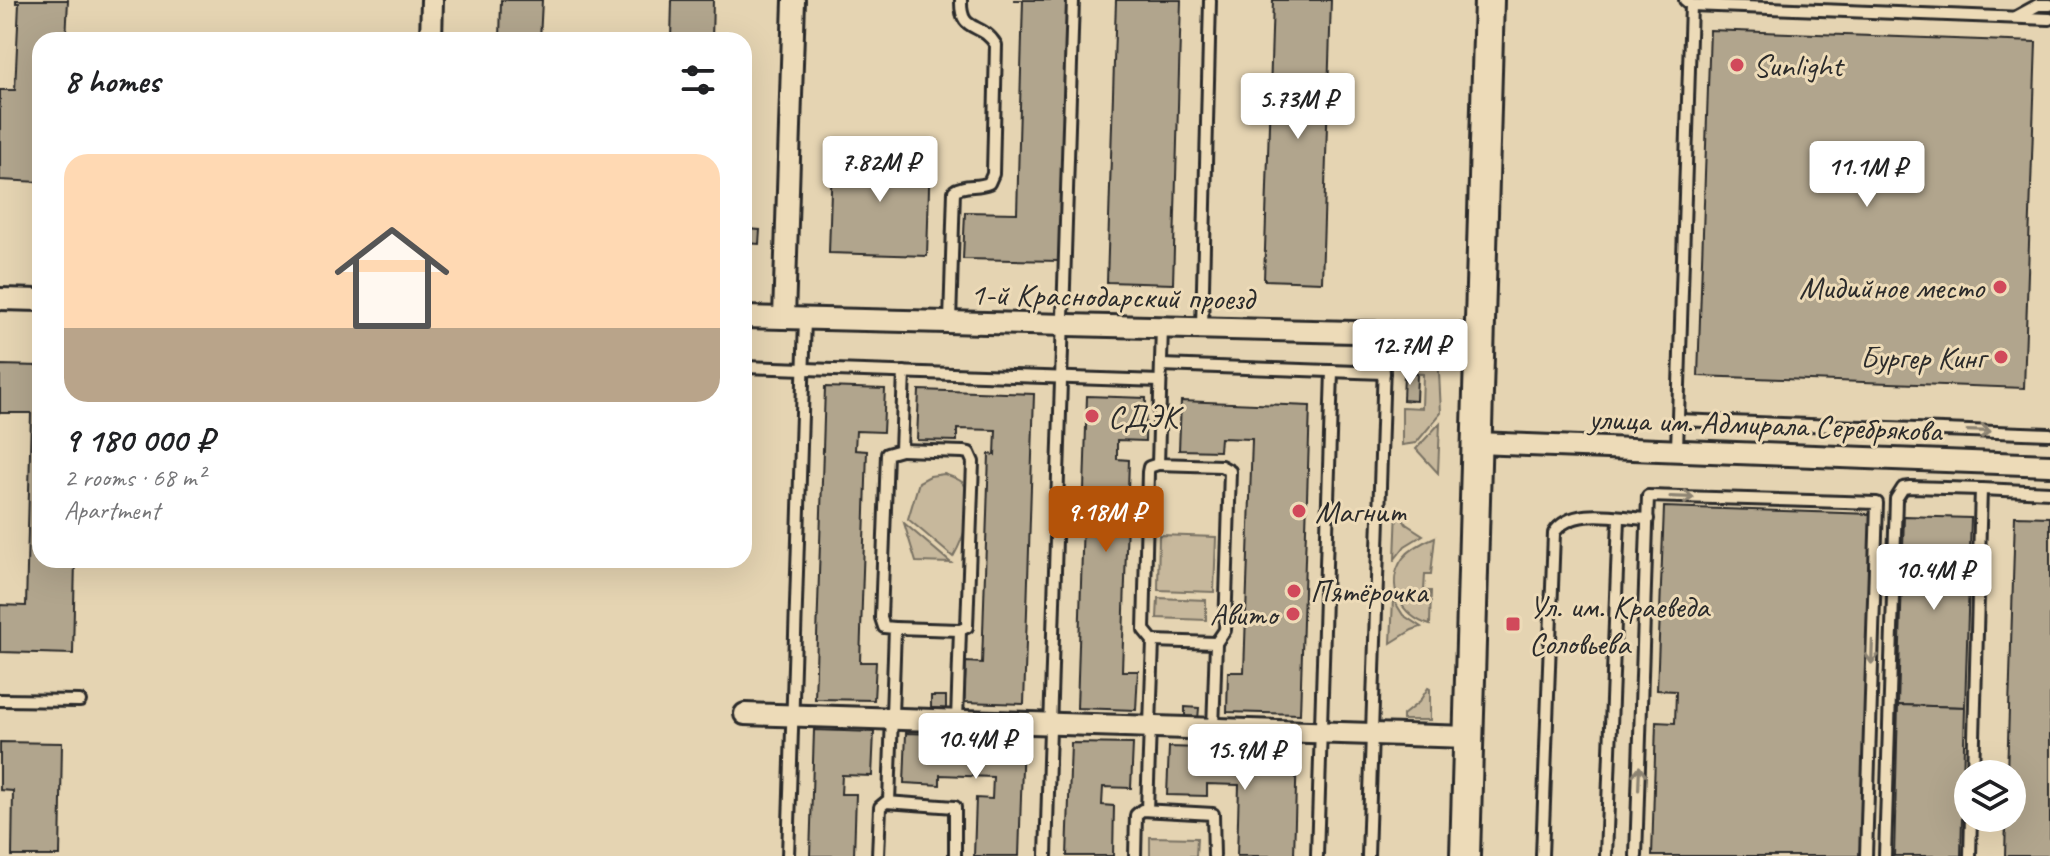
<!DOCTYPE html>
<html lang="en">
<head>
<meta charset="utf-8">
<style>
	body { margin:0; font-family:Caveat,sans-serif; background:#f2f2f2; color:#202124; height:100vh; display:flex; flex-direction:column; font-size:30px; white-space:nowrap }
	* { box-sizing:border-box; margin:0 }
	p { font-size:26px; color:#757577 }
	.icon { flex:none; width:44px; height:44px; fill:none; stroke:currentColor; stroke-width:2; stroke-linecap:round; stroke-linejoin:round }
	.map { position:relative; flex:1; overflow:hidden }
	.sheet { position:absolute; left:32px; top:32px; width:720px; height:536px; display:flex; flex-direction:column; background:#fff; border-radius:24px; box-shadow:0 8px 32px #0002 }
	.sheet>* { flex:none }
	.buttons { position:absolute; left:1954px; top:760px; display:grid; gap:16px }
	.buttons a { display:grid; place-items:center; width:72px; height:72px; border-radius:50%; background:#fff; box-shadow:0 8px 32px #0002; font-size:40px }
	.price { position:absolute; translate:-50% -68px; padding:0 18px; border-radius:8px; background:#fff; color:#222; font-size:26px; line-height:52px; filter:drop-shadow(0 2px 4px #0008) }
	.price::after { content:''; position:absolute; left:50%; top:48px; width:24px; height:18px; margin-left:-12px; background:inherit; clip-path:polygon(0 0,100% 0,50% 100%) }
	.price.selected { background:#b45309; color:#fff }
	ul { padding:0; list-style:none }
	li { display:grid; align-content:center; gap:16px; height:424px; padding:0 32px }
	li+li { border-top:2px solid #e0e0e0 }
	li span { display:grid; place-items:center; height:248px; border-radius:24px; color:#555 }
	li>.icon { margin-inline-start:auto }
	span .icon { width:144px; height:144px; fill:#fffc; stroke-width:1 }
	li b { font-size:34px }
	h2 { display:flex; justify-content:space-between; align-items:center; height:96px; padding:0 32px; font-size:34px }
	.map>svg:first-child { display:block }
	.green { fill:#c7b89c; stroke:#797264; stroke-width:2 }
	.building { fill:#b1a58d; stroke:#2b2b2b; stroke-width:2 }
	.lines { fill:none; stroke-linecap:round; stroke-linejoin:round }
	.service-casing { stroke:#2b2b2b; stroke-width:16 }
	.minor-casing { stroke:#2b2b2b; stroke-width:26 }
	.secondary-casing { stroke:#2b2b2b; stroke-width:34 }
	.service { stroke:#eddbb8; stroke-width:10 }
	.minor { stroke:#eddbb8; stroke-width:20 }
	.secondary { stroke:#eddbb8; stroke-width:28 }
	.oneway { stroke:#8c8372 }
	.poi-dot { fill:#d1495b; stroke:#eddbb8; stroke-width:3 }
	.labels { text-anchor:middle; stroke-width:6; stroke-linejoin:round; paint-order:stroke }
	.poi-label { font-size:32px; fill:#2b2b2b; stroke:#eddbb8; text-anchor:start }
	.street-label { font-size:32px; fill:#2b2b2b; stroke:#eddbb8 }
</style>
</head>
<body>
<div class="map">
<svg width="2050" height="856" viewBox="0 0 2050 856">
	<rect width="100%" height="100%" fill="#e5d4b2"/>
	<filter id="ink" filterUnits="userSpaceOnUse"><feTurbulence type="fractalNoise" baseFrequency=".0125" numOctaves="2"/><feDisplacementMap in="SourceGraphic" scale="16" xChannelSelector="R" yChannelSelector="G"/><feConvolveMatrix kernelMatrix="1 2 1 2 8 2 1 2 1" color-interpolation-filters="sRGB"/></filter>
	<g filter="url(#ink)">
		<!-- green -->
		<g class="green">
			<path d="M1412 349 1438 352 1441 413 1416 443 1402 445V407L1422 408 1423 374 1403 373V370H1414V359H1403V352Z"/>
			<path d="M1440 423 1438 473 1416 449Z"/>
			<path d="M944 474C950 476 957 478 962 482 979 498 963 540 953 557L908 519 919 482 930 476Z"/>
			<path d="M1397 509 1406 524 1423 535 1405 546 1395 559Z"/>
			<path d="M904 523 951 563 916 562Z"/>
			<path d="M1159 535 1216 537 1214 592 1158 590Z"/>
			<path d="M1435 537 1431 574H1425L1424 591H1431L1430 625C1401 617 1384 585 1403 558 1411 548 1423 542 1435 537Z"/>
			<path d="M1158 598 1206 600V620L1157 618Z"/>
			<path d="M1393 599 1403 615 1421 627 1412 630 1391 643Z"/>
			<path d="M1428 688 1430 689V720H1403V715L1419 702Z"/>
			<path d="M1150 837 1197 838 1196 856H1150Z"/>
		</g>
		<!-- building -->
		<g class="building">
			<path d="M16 0H68L66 40H40V182L0 180V90H15L19 3H16Z"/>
			<path d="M501 0H542L540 40H500Z"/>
			<path d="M672 0H713L712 40H671Z"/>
			<path d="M1013 0H1067L1060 261 963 259 965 212 1017 213 1023 0Z"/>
			<path d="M1116 0H1181L1173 284 1107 282Z"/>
			<path d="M1273 0H1331L1322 282 1264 280Z"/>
			<path d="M1710 30 2036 42 2024 388 1698 376Z"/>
			<path d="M846 150 930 153 927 256 829 253 832 159 846 160Z"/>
			<path d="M747 229 760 230 759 244 747 243Z"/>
			<path d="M0 365 40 366V560H75L73 654 0 652V605L26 606 31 413H0Z"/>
			<path d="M1404 374H1417L1416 401 1403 400Z"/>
			<path d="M825 387 885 389 883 432 856 431 855 450 867 451 860 662H876L874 700 815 699Z"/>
			<path d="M919 390 1034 394 1024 704 964 702 966 662 982 663 989 454 995 455 996 430 957 429V441L917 440Z"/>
			<path d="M1087 396 1146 398 1145 441 1117 440V459L1129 460 1122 671H1138L1136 710 1077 708Z"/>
			<path d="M1181 401 1310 406 1300 714 1227 712 1228 672H1244L1252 439 1220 438 1219 451 1179 450Z"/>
			<path d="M1664 507 1871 514 1860 856H1652L1656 722 1675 723 1676 691 1657 690Z"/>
			<path d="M1904 516 1971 518 1965 707 1898 705Z"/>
			<path d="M2015 516 2050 517V856H2005L2006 818H2012V774H2007Z"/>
			<path d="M931 696H946V709L931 708Z"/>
			<path d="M1898 705 1965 707 1961 856H1894Z"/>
			<path d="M1185 707 1199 708 1198 719H1185Z"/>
			<path d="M814 730 874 732 872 776 842 775 841 794H856L854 856H810Z"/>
			<path d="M906 733 1023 737 1019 856H974L976 798 992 799 993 777 940 775V785L904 783Z"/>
			<path d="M0 742 62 743 60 856H12L13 791 0 790Z"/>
			<path d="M1071 743 1133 744 1131 788 1103 787 1102 805 1114 806 1113 856H1067Z"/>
			<path d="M1169 747 1297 751 1294 856H1237L1239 785 1207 784V796L1167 795Z"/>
		</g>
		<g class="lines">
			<!-- service casing -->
			<g class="service-casing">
				<g id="service">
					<path d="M1685 0 1691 5 2050 19"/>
					<path d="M2016 17 2038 5H2050"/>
					<path d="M950 322 954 191C963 184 978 188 989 183L993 174 996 45C981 20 960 35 961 0"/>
					<path d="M1162 327 1158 464 1221 466 1230 471 1225 630 1216 643 1213 729"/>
					<path d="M1202 328 1210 0"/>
					<path d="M1161 365 1384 373"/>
					<path d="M744 367 1160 381"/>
					<path d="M1678 420 2050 434"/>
					<path d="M1677 449 1691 5"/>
					<path d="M895 628 960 630 967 627 973 462 969 453 963 452 901 450"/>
					<path d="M1153 641 1216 643"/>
					<path d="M0 700 80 701"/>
					<path d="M957 720 960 630"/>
					<path d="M1973 774 1981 489 2050 492"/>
					<path d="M889 802 895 628 884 627 881 618 887 454 901 450 904 372"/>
					<path d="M1147 810 1153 641 1144 630 1148 472 1149 467 1158 464"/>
					<path d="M788 856 805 319"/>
					<path d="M878 856 880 807 886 802 955 807V856"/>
					<path d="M1046 856 1073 0"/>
					<path d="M1135 856 1136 815 1142 810 1213 814 1214 856"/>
					<path d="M1317 856 1332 371"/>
					<path d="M1368 856 1385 333"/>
					<path d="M1542 856 1554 533C1572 505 1619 518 1648 519"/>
					<path d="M1606 856 1619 518"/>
					<path d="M1636 856 1648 496 1877 503 1866 856"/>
					<path d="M1885 856 1896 499 1903 488 1910 487 1981 489"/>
					<path d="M1970 856 1971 818"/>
				</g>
			</g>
			<!-- minor casing -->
			<g class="minor-casing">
				<g id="minor">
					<path d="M431 40 432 0"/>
					<path d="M0 299 40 300"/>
					<path d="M744 317 1479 335"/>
					<path d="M784 318 794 0"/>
					<path d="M1477 443 2050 465"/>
					<path d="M745 714 1469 737"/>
				</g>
			</g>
			<!-- secondary casing -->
			<g class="secondary-casing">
				<path id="secondary" d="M1465 856 1489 0"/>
			</g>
			<!-- service -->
			<use href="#service" class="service"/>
			<!-- minor -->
			<use href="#minor" class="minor"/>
			<!-- secondary -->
			<use href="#secondary" class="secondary"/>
		</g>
		<!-- one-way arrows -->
		<defs><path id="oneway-shaft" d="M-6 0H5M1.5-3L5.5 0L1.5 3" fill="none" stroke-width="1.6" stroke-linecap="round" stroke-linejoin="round" transform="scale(2)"/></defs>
		<g class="oneway">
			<use href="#oneway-shaft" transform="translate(1979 431) rotate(2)"/>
			<use href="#oneway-shaft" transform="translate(1682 497) rotate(2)"/>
			<use href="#oneway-shaft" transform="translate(1872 652) rotate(92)"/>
			<use href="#oneway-shaft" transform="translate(1639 778) rotate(-88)"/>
		</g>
	</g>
	<!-- markers -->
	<g class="poi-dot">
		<circle cx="1737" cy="65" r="8"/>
		<circle cx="2000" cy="287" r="8"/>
		<circle cx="2001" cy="357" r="8"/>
		<circle cx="1092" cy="416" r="8"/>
		<circle cx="1299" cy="511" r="8"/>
		<circle cx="1294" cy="591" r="8"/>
		<circle cx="1293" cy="614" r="8"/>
		<rect x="1505" y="616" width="16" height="16" rx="4"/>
	</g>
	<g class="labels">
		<!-- poi labels -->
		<g class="poi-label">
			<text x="1753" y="76">Sunlight</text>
			<text x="1984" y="298" text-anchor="end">Мидийное место</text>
			<text x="1985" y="368" text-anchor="end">Бургер Кинг</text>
			<text x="1108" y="427">СДЭК</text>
			<text x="1315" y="522">Магнит</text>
			<text x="1310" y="602">Пятёрочка</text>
			<text x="1529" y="617">Ул. им. Краеведа<tspan x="1529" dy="37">Соловьева</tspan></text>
			<text x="1277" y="625" text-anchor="end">Авито</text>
		</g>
		<!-- street labels -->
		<g class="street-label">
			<text transform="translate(1112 296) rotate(1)" y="11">1-й Краснодарский проезд</text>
			<text transform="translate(1765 424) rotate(2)" y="11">улица им. Адмирала Серебрякова</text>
		</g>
	</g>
</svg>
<div class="buttons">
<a><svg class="icon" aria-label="layers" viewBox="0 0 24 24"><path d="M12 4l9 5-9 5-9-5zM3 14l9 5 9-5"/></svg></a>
</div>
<b class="price" style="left:1298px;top:141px">5.73M ₽</b>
<b class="price" style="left:880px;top:204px">7.82M ₽</b>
<b class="price" style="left:1867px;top:209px">11.1M ₽</b>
<b class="price" style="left:1410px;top:387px">12.7M ₽</b>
<b class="price selected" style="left:1106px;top:554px">9.18M ₽</b>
<b class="price" style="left:1934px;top:612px">10.4M ₽</b>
<b class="price" style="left:976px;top:781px">10.4M ₽</b>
<b class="price" style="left:1245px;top:792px">15.9M ₽</b>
<section class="sheet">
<h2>8 homes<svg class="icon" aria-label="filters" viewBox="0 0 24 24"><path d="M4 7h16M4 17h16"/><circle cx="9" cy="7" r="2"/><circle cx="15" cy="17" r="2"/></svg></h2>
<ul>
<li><span style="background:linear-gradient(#ffd9b3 70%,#b9a48a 0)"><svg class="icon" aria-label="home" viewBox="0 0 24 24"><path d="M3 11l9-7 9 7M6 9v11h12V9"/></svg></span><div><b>9 180 000 ₽</b><p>2 rooms · 68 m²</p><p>Apartment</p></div></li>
</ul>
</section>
</div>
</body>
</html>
